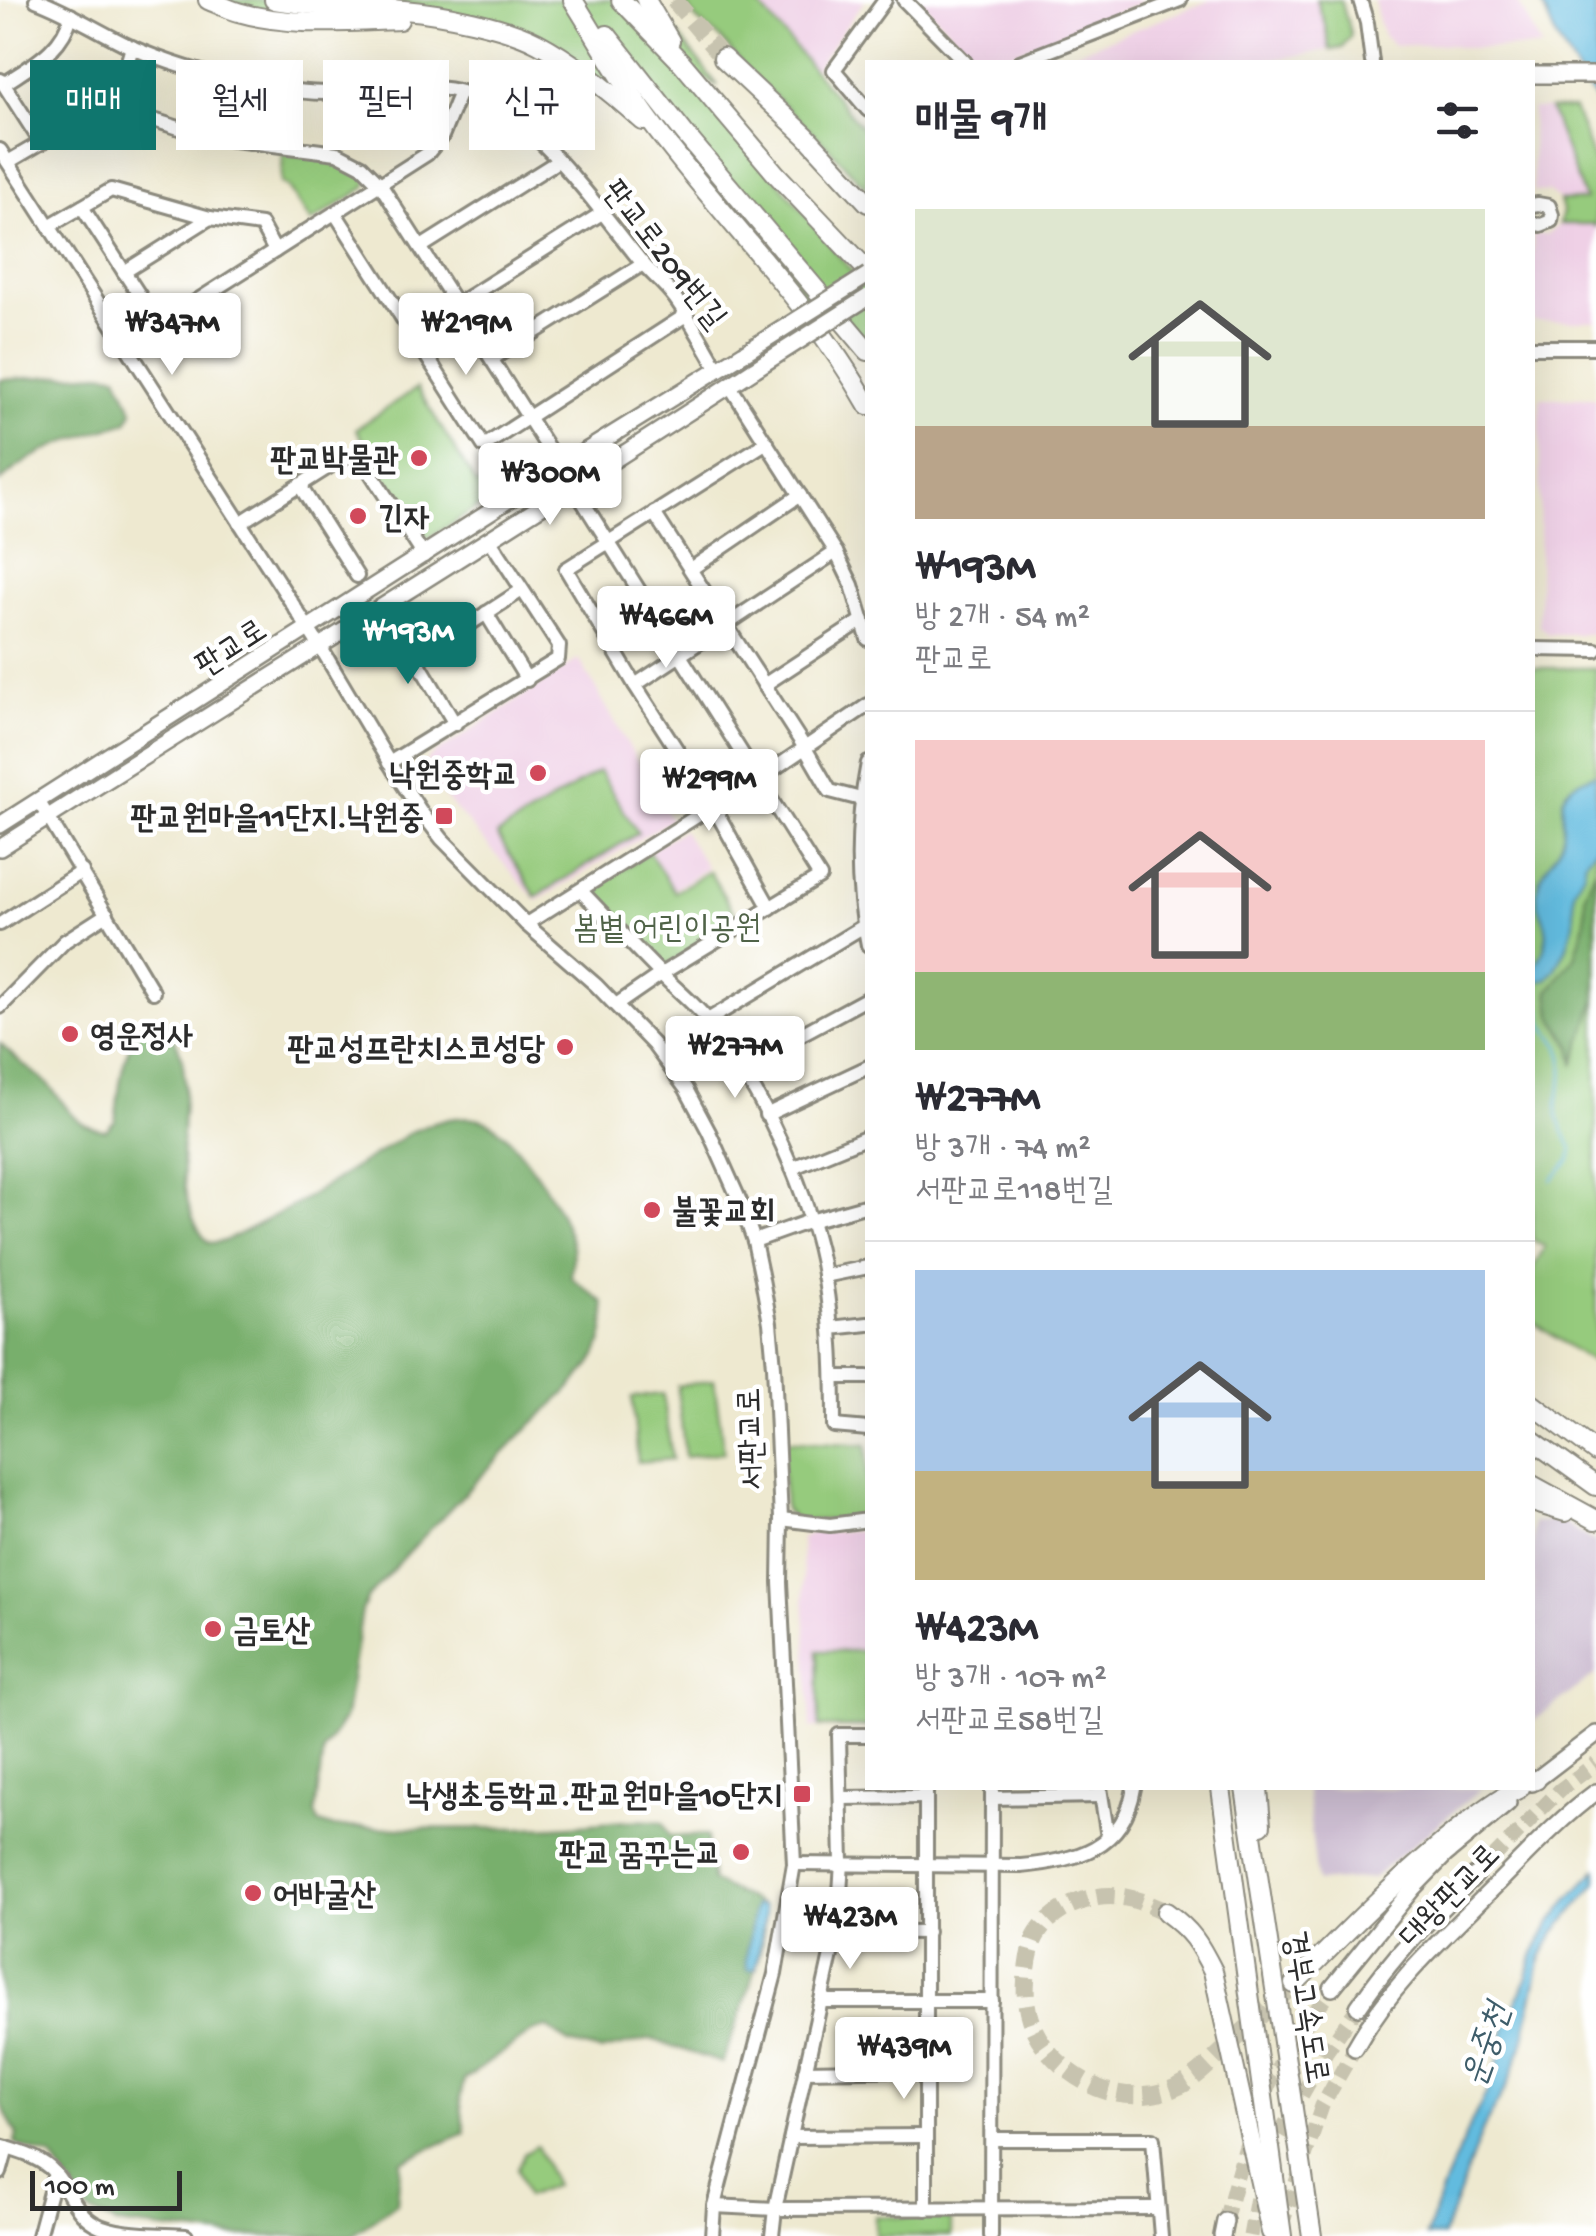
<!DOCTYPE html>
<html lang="ko">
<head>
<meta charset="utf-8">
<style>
	body { margin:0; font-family:"Gochi Hand","Poor Story",sans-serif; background:#f7f7f7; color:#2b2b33; height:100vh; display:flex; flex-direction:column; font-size:38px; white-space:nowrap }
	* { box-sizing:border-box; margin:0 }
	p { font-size:32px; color:#7c7c81 }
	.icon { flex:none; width:55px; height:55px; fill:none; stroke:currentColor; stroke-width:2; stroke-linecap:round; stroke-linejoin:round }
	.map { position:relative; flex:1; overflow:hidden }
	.panel { position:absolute; left:865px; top:60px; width:670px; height:1730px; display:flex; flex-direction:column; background:#fff; border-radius:0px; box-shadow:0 10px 40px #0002 }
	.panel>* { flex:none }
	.guide { position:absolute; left:30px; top:60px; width:685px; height:90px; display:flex; gap:20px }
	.scale { position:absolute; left:30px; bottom:25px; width:152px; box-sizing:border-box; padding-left:10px; border:5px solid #2b2b2b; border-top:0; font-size:28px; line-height:35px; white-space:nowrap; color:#2b2b2b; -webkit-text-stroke:8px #fff; paint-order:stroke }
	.price { position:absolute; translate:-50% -85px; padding:0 22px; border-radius:10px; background:#fff; color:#222; font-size:32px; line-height:65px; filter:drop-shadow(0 2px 5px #0008) }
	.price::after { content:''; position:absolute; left:50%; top:60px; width:30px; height:22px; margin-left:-15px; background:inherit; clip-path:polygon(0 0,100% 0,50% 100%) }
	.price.on { background:#0f766e; color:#fff }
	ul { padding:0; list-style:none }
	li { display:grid; align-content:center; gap:20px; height:530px; padding:0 50px }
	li+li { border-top:2px solid #e1e1e2 }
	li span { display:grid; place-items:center; height:310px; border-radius:0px; color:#555 }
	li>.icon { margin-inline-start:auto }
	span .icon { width:180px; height:180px; fill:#fffc; stroke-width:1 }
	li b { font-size:42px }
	h2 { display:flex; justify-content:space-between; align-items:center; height:120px; padding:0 50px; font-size:42px }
	.chip { padding:0 35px; border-radius:0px; background:#fff; box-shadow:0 10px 40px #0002; font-size:35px; line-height:90px }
	.chip.on { background:#0f766e; color:#fff }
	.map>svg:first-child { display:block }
	.built { fill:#efd0e6 }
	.industrial { fill:#cdbed2 }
	.green { fill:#96cb7d; stroke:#607b54; stroke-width:2.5 }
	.forest { fill:#78af6c; stroke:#526d4c; stroke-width:2.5 }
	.water { fill:#62bbdf; stroke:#467385; stroke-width:2.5 }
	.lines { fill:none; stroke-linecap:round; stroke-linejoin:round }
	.stream { stroke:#62bbdf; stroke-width:2.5 }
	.major-tunnel { stroke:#c7c3af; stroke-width:15; stroke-dasharray:15 8; stroke-linecap:butt }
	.highway-tunnel { stroke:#c7c3af; stroke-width:18; stroke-dasharray:18 9; stroke-linecap:butt }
	.minor-casing { stroke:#8c8a7e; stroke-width:18 }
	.major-casing { stroke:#8c8a7e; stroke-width:20 }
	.highway-casing { stroke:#8c8a7e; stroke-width:22 }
	.minor { stroke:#fff; stroke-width:12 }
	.major { stroke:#fff; stroke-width:15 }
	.highway { stroke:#fff; stroke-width:18 }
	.major-bridge-casing { stroke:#8c8a7e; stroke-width:20; stroke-linecap:butt }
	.major-bridge { stroke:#fff; stroke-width:15 }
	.poi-dot { fill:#d1495b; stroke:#fff; stroke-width:4 }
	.labels { text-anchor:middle; stroke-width:9; stroke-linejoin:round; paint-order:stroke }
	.street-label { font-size:32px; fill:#2b2b2b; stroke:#fff }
	.poi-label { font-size:32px; font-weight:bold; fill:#2b2b2b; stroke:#fff; text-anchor:end }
	.park-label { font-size:32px; fill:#506348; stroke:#fff }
	.water-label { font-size:35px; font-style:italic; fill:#3e5d6a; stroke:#fff }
</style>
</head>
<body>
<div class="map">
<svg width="1596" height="2236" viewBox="0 0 1596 2236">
	<rect width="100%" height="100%" fill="#fff"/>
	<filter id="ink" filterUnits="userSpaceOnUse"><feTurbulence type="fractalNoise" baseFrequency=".01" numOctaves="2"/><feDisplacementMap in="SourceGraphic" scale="20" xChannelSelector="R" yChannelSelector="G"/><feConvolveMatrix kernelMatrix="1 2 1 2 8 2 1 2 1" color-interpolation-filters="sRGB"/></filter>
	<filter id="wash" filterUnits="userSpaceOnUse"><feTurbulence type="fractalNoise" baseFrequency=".0048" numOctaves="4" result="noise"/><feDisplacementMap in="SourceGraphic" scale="40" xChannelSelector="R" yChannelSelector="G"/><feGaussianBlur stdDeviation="2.25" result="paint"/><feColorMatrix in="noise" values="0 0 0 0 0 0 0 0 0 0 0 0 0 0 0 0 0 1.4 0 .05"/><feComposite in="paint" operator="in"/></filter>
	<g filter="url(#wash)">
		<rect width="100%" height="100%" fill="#eee9d0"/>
		<!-- built -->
		<g class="built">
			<path d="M755 0H865L814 70Z"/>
			<path d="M919 0H1140L1141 3 990 62 978 59Z"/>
			<path d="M1211 0H1316L1324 21 1330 50 1259 62H1051Z"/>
			<path d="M1374 0H1517L1542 48H1461L1446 44 1395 46 1383 36Z"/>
			<path d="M1532 109H1550L1586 201H1560L1549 192 1533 191Z"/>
			<path d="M1560 224H1595L1596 228V321H1533V235L1548 234Z"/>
			<path d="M1540 398H1596V634H1548L1539 625Z"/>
			<path d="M579 659 671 820 537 901 436 787 426 760Z"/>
			<path d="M683 830 707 868 674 889 650 850Z"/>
			<path d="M867 1531V1729L811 1728 801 1538 813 1532Z"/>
		</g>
		<!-- industrial -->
		<g class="industrial">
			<path d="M1533 1522H1562L1596 1543V1674L1533 1721Z"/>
			<path d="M1306 1788H1482L1373 1878 1317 1882Z"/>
		</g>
		<!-- green -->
		<g class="green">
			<path d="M208 0H651L718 86 685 67 867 290V337L788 288 665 141 538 43 454 18 319 22Z"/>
			<path d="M681 0H755L867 134V189L828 147 752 75 719 37 697 20Z"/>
			<path d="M1316 0H1341L1351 35 1342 48 1330 50 1324 21Z"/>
			<path d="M1550 109H1574L1596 166V228L1594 224H1560L1563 211 1560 201 1585 200Z"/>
			<path d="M283 154C321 156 336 154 368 178L366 187 311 222 287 186 281 183Z"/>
			<path d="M417 388 477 485 535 451 543 464 542 467 429 538 420 536 356 429Z"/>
			<path d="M1532 668H1596V1365L1533 1322V1268L1545 1247 1532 1239Z"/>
			<path d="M599 771 638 833 536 897 497 835Z"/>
			<path d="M649 852 675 892 709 871 740 923 671 963 659 966 597 901 598 885Z"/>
			<path d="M714 1380 724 1452 685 1457 677 1386Z"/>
			<path d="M663 1394 672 1459 638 1462 632 1397Z"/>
			<path d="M781 1440 867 1445V1519L797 1521 785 1510Z"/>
			<path d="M818 1651H867V1727H819Z"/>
			<path d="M537 2146 555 2185 526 2197 517 2168 524 2154Z"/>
			<path d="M875 2216 951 2220V2236H875Z"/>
		</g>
		<!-- forest -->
		<g class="forest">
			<path d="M100 373 117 375 133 411 127 422C83 437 34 447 0 482V380Z"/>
			<path d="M1596 868V999L1574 1063 1571 1046 1552 1015 1549 991 1575 957 1585 923V894Z"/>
			<path d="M161 1016C170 1030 178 1042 182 1059 188 1088 181 1117 182 1146 182 1177 186 1221 209 1243L225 1241 295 1205 411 1132C433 1122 463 1111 486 1121 516 1133 567 1215 572 1246 574 1256 572 1267 571 1277L604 1303C607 1323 604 1345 592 1362 573 1390 545 1411 522 1434 470 1487 418 1541 368 1597L362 1610 345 1717 323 1751 315 1813 319 1823 331 1827C406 1828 481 1830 555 1827 591 1826 627 1817 663 1822L670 1836H707L712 1881 763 1906C771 1944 736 2025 722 2063L651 2039 600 2051 569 2043 548 2028 533 2031 464 2080 460 2099 465 2133 401 2161 397 2202 352 2236H228L116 2224 89 2212 52 2157 14 2144 17 2135 0 2103V1043C13 1058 29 1068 44 1081 68 1102 68 1126 106 1130L115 1121C121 1083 119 1034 161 1016Z"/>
		</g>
		<!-- water -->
		<g class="water">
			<path d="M1540 0H1596V102L1557 40Z"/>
			<path d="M1596 773V847L1586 860 1584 872 1574 890V923L1566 949 1555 970 1547 979 1537 982C1530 968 1537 965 1542 953 1544 949 1545 943 1546 938 1549 921 1535 908 1537 892 1538 873 1555 859 1561 842 1566 827 1559 807 1564 795 1570 783 1585 778 1596 773Z"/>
			<path d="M1596 1870V1884L1555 1932 1541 1957 1522 2048 1507 2086 1483 2129 1443 2236H1426L1445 2183 1468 2129 1495 2075 1507 2017 1522 1991 1534 1953 1551 1922 1567 1901Z"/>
			<path d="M754 1905 763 1906 765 1915 756 1969 748 1970 746 1960Z"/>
		</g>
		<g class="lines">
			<!-- stream -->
			<path class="stream" d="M1540 1009 1543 1024 1559 1046 1563 1058V1076L1557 1103V1116L1572 1150 1570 1160 1552 1180"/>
		</g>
	</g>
	<g filter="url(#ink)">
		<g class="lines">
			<!-- major-tunnel -->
			<g class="major-tunnel">
				<path d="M1476 1875 1560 1790 1596 1763"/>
				<path d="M1268 2155 1326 2052 1358 2007"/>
				<path d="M1225 2221C1237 2176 1249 2130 1268 2087 1285 2051 1309 2020 1332 1988"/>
				<path d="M1281 2227 1322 2106 1355 2048"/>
				<path d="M1250 2236 1259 2186"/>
			</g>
			<!-- highway-tunnel -->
			<g class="highway-tunnel">
				<path d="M674 0 723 58"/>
				<path d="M1166 1912C1152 1906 1137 1899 1122 1897 1091 1892 1052 1908 1036 1936 1029 1949 1027 1967 1026 1981 1025 1993 1026 2007 1030 2019 1040 2050 1068 2075 1098 2088 1123 2098 1154 2098 1179 2086 1197 2078 1213 2060 1227 2047 1249 2026 1272 2005 1294 1984"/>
			</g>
			<!-- minor casing -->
			<g class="minor-casing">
				<g id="minor">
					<path d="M36 0C69 12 99 32 131 47 167 63 208 75 247 83 279 90 312 94 345 93 382 91 421 83 458 91 531 108 594 204 639 259 650 273 664 283 675 298 691 320 704 345 718 369"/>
					<path d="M904 0 965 62"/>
					<path d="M1360 0 1367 23 1372 62"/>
					<path d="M1020 62 1180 0"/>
					<path d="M1 80 40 141"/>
					<path d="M4 84C32 65 63 50 71 15"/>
					<path d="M868 110 834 70 885 0"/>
					<path d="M113 113 132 47"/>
					<path d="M0 150 324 653 393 769 421 812 442 839 526 924 596 985 653 1044 686 1089 709 1132 742 1206 754 1241 762 1279 770 1323 774 1366 781 1519 780 1582 794 1864 775 1974 720 2182 714 2206 712 2236"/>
					<path d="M8 162 80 120 113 113 141 116 179 128 226 139 337 153 362 166 380 184 560 467"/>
					<path d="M1532 205 1538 204 1549 206 1552 215 1551 221 1541 225 1532 223"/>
					<path d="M82 207 158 324"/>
					<path d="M335 213 484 446 686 315"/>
					<path d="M49 226 111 190 210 218 261 225 275 251"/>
					<path d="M421 247 558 161"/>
					<path d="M124 272 210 218"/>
					<path d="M413 332 602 213"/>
					<path d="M126 346 427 154 442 136 460 92"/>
					<path d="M1532 347H1596"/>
					<path d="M492 359 643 264"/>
					<path d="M730 386 836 552 852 585 868 639"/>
					<path d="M767 442 566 569 635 685 713 806 770 908"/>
					<path d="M300 486 357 576"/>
					<path d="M573 486 820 877 661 974 616 1005"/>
					<path d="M654 513 805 748 830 791 861 799"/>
					<path d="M240 523 343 458 354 457 363 461 424 556"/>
					<path d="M691 569 800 495"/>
					<path d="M486 613 527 680"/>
					<path d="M398 628 455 724"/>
					<path d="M1532 649 1596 650"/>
					<path d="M416 659 522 590"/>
					<path d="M635 685 836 552"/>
					<path d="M764 685 863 620"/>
					<path d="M389 763 558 659 559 646 490 540"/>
					<path d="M868 763C856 824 855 884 868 945"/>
					<path d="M39 802 153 992"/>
					<path d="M581 891C608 919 634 947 661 974 677 990 696 1005 710 1023 763 1092 811 1194 825 1280 833 1329 834 1377 834 1426L868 1429"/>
					<path d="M0 924 82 871"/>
					<path d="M526 924 713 806 759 779 868 705"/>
					<path d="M0 1007 65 941 107 914"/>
					<path d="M708 1020 864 926"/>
					<path d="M740 1067 868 998"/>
					<path d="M766 1115 868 1067"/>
					<path d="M792 1168 868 1137"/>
					<path d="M754 1241 810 1221 868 1205"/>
					<path d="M824 1276 868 1267"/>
					<path d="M831 1328 868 1324"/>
					<path d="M834 1377H868"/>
					<path d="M781 1519 830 1525 868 1520"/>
					<path d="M1100 1788 1108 1837"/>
					<path d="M841 1798 926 1797"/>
					<path d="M992 1798 1101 1796"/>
					<path d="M794 1864 1021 1866C1075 1861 1124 1849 1134 1788"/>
					<path d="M837 1931 927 1932"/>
					<path d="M821 2001H992"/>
					<path d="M805 2071 925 2069"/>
					<path d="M791 2137 925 2136"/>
					<path d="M992 2139H1153L1161 2236"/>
					<path d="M0 2146C17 2151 36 2156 50 2168 67 2183 73 2211 94 2223 116 2236 160 2234 186 2236"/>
					<path d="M0 2173 7 2148"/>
					<path d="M714 2206 775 2209 1157 2208"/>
					<path d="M926 2209V1788"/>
					<path d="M38 2236 55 2173"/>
					<path d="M772 2236 775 2209 838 1923 842 1863 839 1735H868"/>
					<path d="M991 2236 992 1788"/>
				</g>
			</g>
			<!-- major casing -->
			<g class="major-casing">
				<g id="major">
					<path d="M1532 75H1596"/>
					<path d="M0 825 560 467 744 353"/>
					<path d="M0 848C251 687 506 532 755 369"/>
					<path d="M1532 1783 1596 1734"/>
					<path d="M1332 1988 1413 1888 1445 1855 1508 1803"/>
					<path d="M1358 2007C1394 1954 1430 1918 1476 1875"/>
					<path d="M1355 2048C1390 1985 1444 1937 1495 1886 1528 1853 1558 1820 1596 1792"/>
					<path d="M1222 2236 1225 2221"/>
				</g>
			</g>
			<!-- highway casing -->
			<g class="highway-casing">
				<g id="highway">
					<path d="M208 0C218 4 228 9 238 12 288 27 347 22 399 20"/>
					<path d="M274 0C318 8 361 6 404 10 441 13 506 26 538 43 572 61 614 95 643 121"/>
					<path d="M573 0C603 48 631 98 666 142 734 230 813 308 868 405"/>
					<path d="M621 0 682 63 776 174 868 271"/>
					<path d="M646 0 670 41"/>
					<path d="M607 35 685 134 868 351"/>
					<path d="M723 58 806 136 868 203"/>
					<path d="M1532 1404 1596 1452"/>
					<path d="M1532 1440 1596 1486"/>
					<path d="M1532 1485 1596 1520"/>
					<path d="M1532 1502 1565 1512"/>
					<path d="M1532 1781 1536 1780"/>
					<path d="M1221 1788 1282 2236"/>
					<path d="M1245 1788 1312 2236"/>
					<path d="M1258 1788 1261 1825"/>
					<path d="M1166 1912C1192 1931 1199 1943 1213 1971L1271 2232"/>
					<path d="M1294 1984C1349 1929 1402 1874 1463 1826 1481 1812 1499 1798 1520 1788"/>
				</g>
			</g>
			<!-- minor -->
			<use href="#minor" class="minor"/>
			<!-- major -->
			<use href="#major" class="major"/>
			<!-- highway -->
			<use href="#highway" class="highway"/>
			<!-- major-bridge casing -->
			<g class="major-bridge-casing">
				<g id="major-bridge">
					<path d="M744 353 868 275"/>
					<path d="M755 369 868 297"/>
				</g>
			</g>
			<!-- major-bridge -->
			<use href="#major-bridge" class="major-bridge"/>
		</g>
	</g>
	<!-- markers -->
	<g class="poi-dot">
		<circle cx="419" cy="458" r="10"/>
		<circle cx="358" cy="516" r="10"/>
		<circle cx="538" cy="773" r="10"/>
		<rect x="434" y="806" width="20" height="20" rx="5"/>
		<circle cx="70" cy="1034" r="10"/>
		<circle cx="565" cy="1047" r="10"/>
		<circle cx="652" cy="1210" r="10"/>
		<circle cx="213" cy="1629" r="10"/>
		<rect x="792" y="1784" width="20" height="20" rx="5"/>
		<circle cx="741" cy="1852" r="10"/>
		<circle cx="253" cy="1893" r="10"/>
	</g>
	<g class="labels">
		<!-- street labels -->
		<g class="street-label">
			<text transform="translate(666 253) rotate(52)" y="11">판교로209번길</text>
			<text transform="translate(230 646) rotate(-33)" y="11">판교로</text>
			<text transform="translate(749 1439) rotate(-92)" y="11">서판교로</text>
			<text transform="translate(1448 1894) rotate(-46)" y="11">대왕판교로</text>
			<text transform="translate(1308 2007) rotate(81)" y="11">경부고속도로</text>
		</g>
		<!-- poi labels -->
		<g class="poi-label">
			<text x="399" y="469">판교박물관</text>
			<text x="378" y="527" text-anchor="start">긴자</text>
			<text x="518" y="784">낙원중학교</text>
			<text x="424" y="827">판교원마을11단지.낙원중</text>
			<text x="90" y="1045" text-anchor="start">영운정사</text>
			<text x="545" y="1058">판교성프란치스코성당</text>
			<text x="672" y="1221" text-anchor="start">불꽃교회</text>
			<text x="233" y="1640" text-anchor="start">금토산</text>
			<text x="782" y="1805">낙생초등학교.판교원마을10단지</text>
			<text x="721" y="1863">판교 꿈꾸는교</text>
			<text x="273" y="1904" text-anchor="start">어바굴산</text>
		</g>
		<!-- park labels -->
		<g class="park-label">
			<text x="667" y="937">봄볕 어린이공원</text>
		</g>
		<!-- water labels -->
		<g class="water-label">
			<text transform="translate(1484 2044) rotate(-71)" y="12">운중천</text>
		</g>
	</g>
</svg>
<div class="scale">100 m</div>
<b class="price" style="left:172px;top:378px">₩347M</b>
<b class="price" style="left:466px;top:378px">₩219M</b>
<b class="price" style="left:550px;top:528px">₩300M</b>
<b class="price" style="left:666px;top:671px">₩466M</b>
<b class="price on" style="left:408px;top:687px">₩193M</b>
<b class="price" style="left:709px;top:834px">₩299M</b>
<b class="price" style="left:735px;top:1101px">₩277M</b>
<b class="price" style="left:850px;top:1972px">₩423M</b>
<b class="price" style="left:904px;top:2102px">₩439M</b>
<div class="guide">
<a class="chip on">매매</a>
<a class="chip">월세</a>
<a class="chip">필터</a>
<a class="chip">신규</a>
</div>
<section class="panel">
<h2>매물 9개<svg class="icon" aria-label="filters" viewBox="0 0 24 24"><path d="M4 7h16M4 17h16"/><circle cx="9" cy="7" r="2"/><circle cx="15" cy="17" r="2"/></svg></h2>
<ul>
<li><span style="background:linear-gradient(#dfe7d0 70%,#b9a48a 0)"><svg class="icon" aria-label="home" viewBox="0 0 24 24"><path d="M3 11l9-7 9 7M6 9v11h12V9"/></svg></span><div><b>₩193M</b><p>방 2개 · 54 m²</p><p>판교로</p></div></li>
<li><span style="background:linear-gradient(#f6c9c9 75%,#8fb573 0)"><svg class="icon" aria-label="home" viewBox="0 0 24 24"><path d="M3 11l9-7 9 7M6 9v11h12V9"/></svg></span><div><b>₩277M</b><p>방 3개 · 74 m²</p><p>서판교로118번길</p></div></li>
<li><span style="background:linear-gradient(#a9c7e8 65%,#c2b280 0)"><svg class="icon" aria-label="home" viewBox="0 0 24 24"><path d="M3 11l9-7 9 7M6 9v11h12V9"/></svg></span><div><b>₩423M</b><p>방 3개 · 107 m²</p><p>서판교로58번길</p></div></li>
</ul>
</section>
</div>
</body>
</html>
